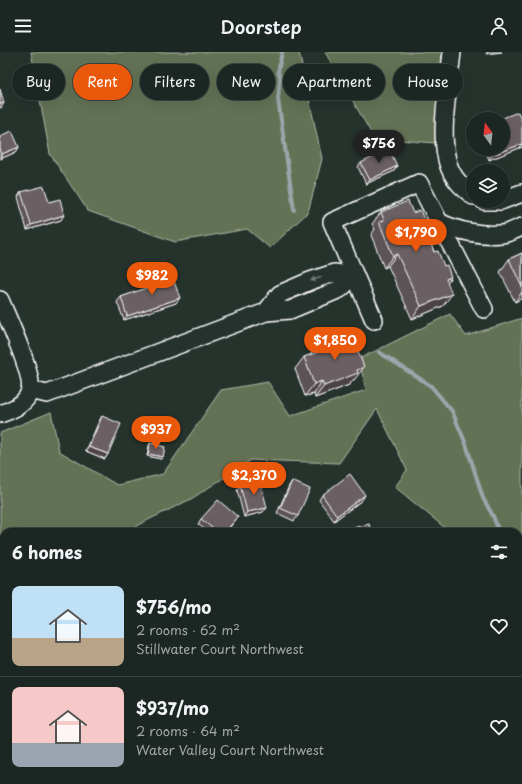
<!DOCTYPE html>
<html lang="en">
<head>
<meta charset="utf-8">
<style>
	body { margin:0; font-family:"Playpen Sans",sans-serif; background:#29322f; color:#f1f3f6; height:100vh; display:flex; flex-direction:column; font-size:15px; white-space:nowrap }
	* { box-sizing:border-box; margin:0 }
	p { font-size:13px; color:#a0a5a5 }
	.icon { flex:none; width:22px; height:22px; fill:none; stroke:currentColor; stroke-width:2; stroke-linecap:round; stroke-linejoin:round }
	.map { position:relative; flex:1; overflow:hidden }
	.drawer { position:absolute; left:0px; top:476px; width:522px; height:256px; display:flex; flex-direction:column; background:#1c2622; border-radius:12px 12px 0 0; box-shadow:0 4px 16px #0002,0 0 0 1px #3a4340 }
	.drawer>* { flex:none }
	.hud { position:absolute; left:12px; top:12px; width:498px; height:36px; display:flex; gap:8px }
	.needle { width:26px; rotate:345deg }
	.buttons { position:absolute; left:466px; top:60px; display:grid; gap:8px }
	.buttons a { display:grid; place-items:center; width:44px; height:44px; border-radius:50%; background:#1c2622; box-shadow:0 4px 16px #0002,0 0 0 1px #3a4340; font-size:20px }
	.price { position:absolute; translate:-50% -34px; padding:0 9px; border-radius:14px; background:#ea580c; color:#fff; font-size:13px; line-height:26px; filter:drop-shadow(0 1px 2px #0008) }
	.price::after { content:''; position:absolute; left:50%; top:24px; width:12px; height:9px; margin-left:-6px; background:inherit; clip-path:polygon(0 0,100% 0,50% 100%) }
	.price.on { background:#222; color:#fff }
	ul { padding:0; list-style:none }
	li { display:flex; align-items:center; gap:12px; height:100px; padding:0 12px }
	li+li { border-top:1px solid #3a4340 }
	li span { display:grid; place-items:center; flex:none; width:112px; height:80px; border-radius:8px; color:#555 }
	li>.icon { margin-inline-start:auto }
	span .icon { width:48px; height:48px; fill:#fffc; stroke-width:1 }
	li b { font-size:17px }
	h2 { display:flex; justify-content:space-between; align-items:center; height:48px; padding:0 12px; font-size:17px }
	.chip { padding:0 14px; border-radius:18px; background:#1c2622; box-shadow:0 4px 16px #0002,0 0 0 1px #3a4340; font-size:14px; line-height:36px }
	.chip.on { background:#ea580c; color:#fff }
	header { display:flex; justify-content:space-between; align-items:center; height:52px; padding:0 12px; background:#1c2622; font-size:18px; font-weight:600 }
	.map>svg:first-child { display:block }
	.green { fill:#647254; stroke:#b2b8aa }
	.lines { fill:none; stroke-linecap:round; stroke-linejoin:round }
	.stream { stroke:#99a7ac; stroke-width:4 }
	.street-casing { stroke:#fff; stroke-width:20 }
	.street { stroke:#26332d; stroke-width:17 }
	.wall { fill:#5c5356; stroke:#fff }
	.shaded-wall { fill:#4b4346; stroke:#fff }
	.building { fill:#6b6064; stroke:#fff }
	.oneway { fill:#727a76 }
</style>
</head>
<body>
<header><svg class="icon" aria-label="menu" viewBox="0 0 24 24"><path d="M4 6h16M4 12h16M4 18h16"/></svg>Doorstep<svg class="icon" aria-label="person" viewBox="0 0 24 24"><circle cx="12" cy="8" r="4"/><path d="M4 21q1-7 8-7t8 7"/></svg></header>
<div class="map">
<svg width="522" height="732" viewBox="0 0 522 732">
	<rect width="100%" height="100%" fill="#26332d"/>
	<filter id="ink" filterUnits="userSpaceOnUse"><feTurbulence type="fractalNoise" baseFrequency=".025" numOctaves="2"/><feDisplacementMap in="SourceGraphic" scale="8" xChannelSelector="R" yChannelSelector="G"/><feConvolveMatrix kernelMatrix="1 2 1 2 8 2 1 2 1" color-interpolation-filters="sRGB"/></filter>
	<g filter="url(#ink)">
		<!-- green -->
		<g class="green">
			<path d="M31 0H299L322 107 308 160 270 196 247 177 175 190 88 159 50 102Z"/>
			<path d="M325 0H442L435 91 374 86Z"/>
			<path d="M450 262 466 284 522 266V533L518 534V480H450L395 435 407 418 377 357 339 411 251 408 191 447 138 473 133 480H4V628L0 630V381L51 360 59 399 117 433 163 422 221 338 268 330 290 364 366 338 359 307Z"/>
		</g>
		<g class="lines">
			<!-- stream -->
			<g class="stream">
				<path d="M282 0 278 20 280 25 278 47 294 158"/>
				<path d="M379 300 431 334 452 359 466 392 483 446 493 464 499 480"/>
				<path d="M518 510 522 515"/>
			</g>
			<!-- street casing -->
			<g class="street-casing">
				<g id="street">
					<path d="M452 0C449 32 436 93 452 121 457 131 465 137 473 144"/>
					<path d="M503 148 522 141"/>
					<path d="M484 149H501"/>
					<path d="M439 170C457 179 481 184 501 182 508 182 516 177 522 175"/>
					<path d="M0 248C7 265 34 323 30 338 27 352 12 358 0 362"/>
					<path d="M266 260 280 242 310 229 334 221 354 224"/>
					<path d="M374 268 332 170 419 131 484 257"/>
					<path d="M30 338 47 342 266 260 290 258 340 237 354 224"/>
					<path d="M518 558 522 557"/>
					<path d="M200 728 201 732"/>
					<path d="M431 732 435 728"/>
				</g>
			</g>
			<!-- street -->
			<use href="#street" class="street"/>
		</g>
		<!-- wall -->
		<g class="wall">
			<path d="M522 70V95L489 108 485 97H503Z"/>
			<path d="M0 84 19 95 16 100 0 107Z"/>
			<path d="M361 111 397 114 394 119 366 132 358 115Z"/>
			<path d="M21 140 49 150 61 168 27 178 18 145Z"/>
			<path d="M381 160 413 161 423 173 447 230 443 254 412 267 388 214 384 216 371 183 375 177 372 172Z"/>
			<path d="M522 201V246L515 250 500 220 509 207Z"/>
			<path d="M153 227 176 251 124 268 117 250 121 245 151 235 150 232Z"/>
			<path d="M316 295 355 327 353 328 349 333 315 346 314 342 305 344 295 317 304 305 310 303Z"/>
			<path d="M102 364 108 402 105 407 86 399 99 369Z"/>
			<path d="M150 391 163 405 161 407 147 404 149 394Z"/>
			<path d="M292 429 298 464 294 469 277 461 289 434Z"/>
			<path d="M240 433 267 456 263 460 244 465 237 438Z"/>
			<path d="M322 443 362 448 334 469 319 448Z"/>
			<path d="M238 465 226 480H208L198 472 201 467Z"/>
			<path d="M4 654V684L0 673V671L2 668 0 662V658L2 655Z"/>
			<path d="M130 728H152L136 732H130Z"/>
			<path d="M233 728H258L259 732H234Z"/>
			<path d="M262 728H292L293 732H263Z"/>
			<path d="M297 728H321L322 732H298Z"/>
			<path d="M330 728H355L352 732H331Z"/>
			<path d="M475 728H516L514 732H473Z"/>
		</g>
		<!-- shaded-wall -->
		<g class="shaded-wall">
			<path d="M487 0H502L486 2Z"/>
			<path d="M4 51 1 56H0V52Z"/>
			<path d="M522 92V95L489 108 492 103Z"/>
			<path d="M19 95 16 100 0 107 2 102Z"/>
			<path d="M397 114 394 119 366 132 370 128Z"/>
			<path d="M64 163 61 168 27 178 31 173Z"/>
			<path d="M397 202 388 214 384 216 393 204Z"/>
			<path d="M451 225 443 237 446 227Z"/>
			<path d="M522 240V246L515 250Z"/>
			<path d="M452 242 443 254 412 267 421 254Z"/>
			<path d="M180 246 176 251 124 268 127 264Z"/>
			<path d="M364 315 355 327 353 328 349 333 315 346 324 334 357 318Z"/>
			<path d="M322 329 314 342 305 344 314 332Z"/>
			<path d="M89 395 108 402 105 407 86 399Z"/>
			<path d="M148 402 163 405 161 407 147 404Z"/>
			<path d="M365 443 362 448 334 469 337 464Z"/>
			<path d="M267 456 263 460 244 465 247 460Z"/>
			<path d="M522 626V630L518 631V627Z"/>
			<rect x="518" y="670" width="4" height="5"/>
			<path d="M137 728H152L136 732H132L134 729Z"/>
			<path d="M355 728 352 732H337Z"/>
		</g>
		<!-- building -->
		<g class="building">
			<path d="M0 37 4 51 0 52Z"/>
			<path d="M518 60 522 70V92L492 103 490 97H503V67H500Z"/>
			<path d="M12 79 19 95 2 102 0 97V84Z"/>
			<path d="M389 97 397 114 370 128 361 111Z"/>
			<path d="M44 134 49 150 60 147 64 163 31 173 21 140Z"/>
			<path d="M408 149 413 161 420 158 425 170 423 172 434 200 438 199 444 214 447 213 451 225 446 227 452 242 421 254 397 202 393 204 379 170 384 168 381 160Z"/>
			<path d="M522 201V235L509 207Z"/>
			<path d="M171 221 180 246 127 264 121 245 155 233 153 227Z"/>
			<path d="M351 281 364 315 357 318 358 321 324 334 322 329 314 332 304 305 318 300 316 295Z"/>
			<path d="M102 364 121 372 108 402 89 395Z"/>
			<path d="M150 391 165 395 163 405 148 402Z"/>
			<path d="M350 422 365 443 337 464 322 443Z"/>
			<path d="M260 428 267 456 247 460 240 433Z"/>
			<path d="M292 429 310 437 298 464 280 456Z"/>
			<path d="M218 448 238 465 225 480H217L201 467Z"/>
			<path d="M369 472 371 480H336Z"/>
			<path d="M181 479 191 480H180Z"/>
			<path d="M522 598V626L518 627V599Z"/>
			<path d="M522 649V670H518V650Z"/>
			<path d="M518 684 521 685 519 704H518Z"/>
			<path d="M237 728H258L259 732H238Z"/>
			<path d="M266 728H292L293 732H267Z"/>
			<path d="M301 728H321L322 732H302Z"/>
			<path d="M335 728H355L337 732H335Z"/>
			<path d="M476 728H516L514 732 508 729 506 732H476L474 731Z"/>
		</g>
		<!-- one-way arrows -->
		<defs><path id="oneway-solid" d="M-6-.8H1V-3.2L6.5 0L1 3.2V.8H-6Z"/></defs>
		<use class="oneway" href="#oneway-solid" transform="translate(316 227) rotate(161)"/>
	</g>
</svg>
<div class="buttons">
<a><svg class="needle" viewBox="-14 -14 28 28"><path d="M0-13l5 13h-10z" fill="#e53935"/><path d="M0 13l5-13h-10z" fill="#a0a5a5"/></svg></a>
<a><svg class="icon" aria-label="layers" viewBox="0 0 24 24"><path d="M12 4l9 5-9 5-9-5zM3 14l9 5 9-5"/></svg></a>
</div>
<b class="price on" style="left:379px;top:112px">$756</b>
<b class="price" style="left:416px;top:201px">$1,790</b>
<b class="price" style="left:152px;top:244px">$982</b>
<b class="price" style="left:335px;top:309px">$1,850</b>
<b class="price" style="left:156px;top:398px">$937</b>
<b class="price" style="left:254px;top:444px">$2,370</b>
<div class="hud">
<a class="chip">Buy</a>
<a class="chip on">Rent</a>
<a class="chip">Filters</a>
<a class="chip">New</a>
<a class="chip">Apartment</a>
<a class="chip">House</a>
</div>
<section class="drawer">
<h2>6 homes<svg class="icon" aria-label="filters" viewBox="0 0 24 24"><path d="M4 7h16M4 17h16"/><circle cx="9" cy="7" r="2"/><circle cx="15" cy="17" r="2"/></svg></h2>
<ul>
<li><span style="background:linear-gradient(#bfe0f5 65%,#b9a48a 0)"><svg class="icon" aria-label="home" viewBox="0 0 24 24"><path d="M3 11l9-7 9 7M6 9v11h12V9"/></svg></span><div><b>$756/mo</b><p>2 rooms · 62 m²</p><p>Stillwater Court Northwest</p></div><svg class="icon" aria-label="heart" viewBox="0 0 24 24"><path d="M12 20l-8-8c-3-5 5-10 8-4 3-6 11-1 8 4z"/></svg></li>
<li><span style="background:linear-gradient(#f6c9c9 70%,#9aa5b1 0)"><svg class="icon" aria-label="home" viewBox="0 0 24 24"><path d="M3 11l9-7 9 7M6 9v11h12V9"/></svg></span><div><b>$937/mo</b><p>2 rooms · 64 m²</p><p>Water Valley Court Northwest</p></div><svg class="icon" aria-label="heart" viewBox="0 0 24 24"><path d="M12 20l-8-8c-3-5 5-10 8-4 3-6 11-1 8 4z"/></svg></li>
</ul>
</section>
</div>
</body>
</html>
